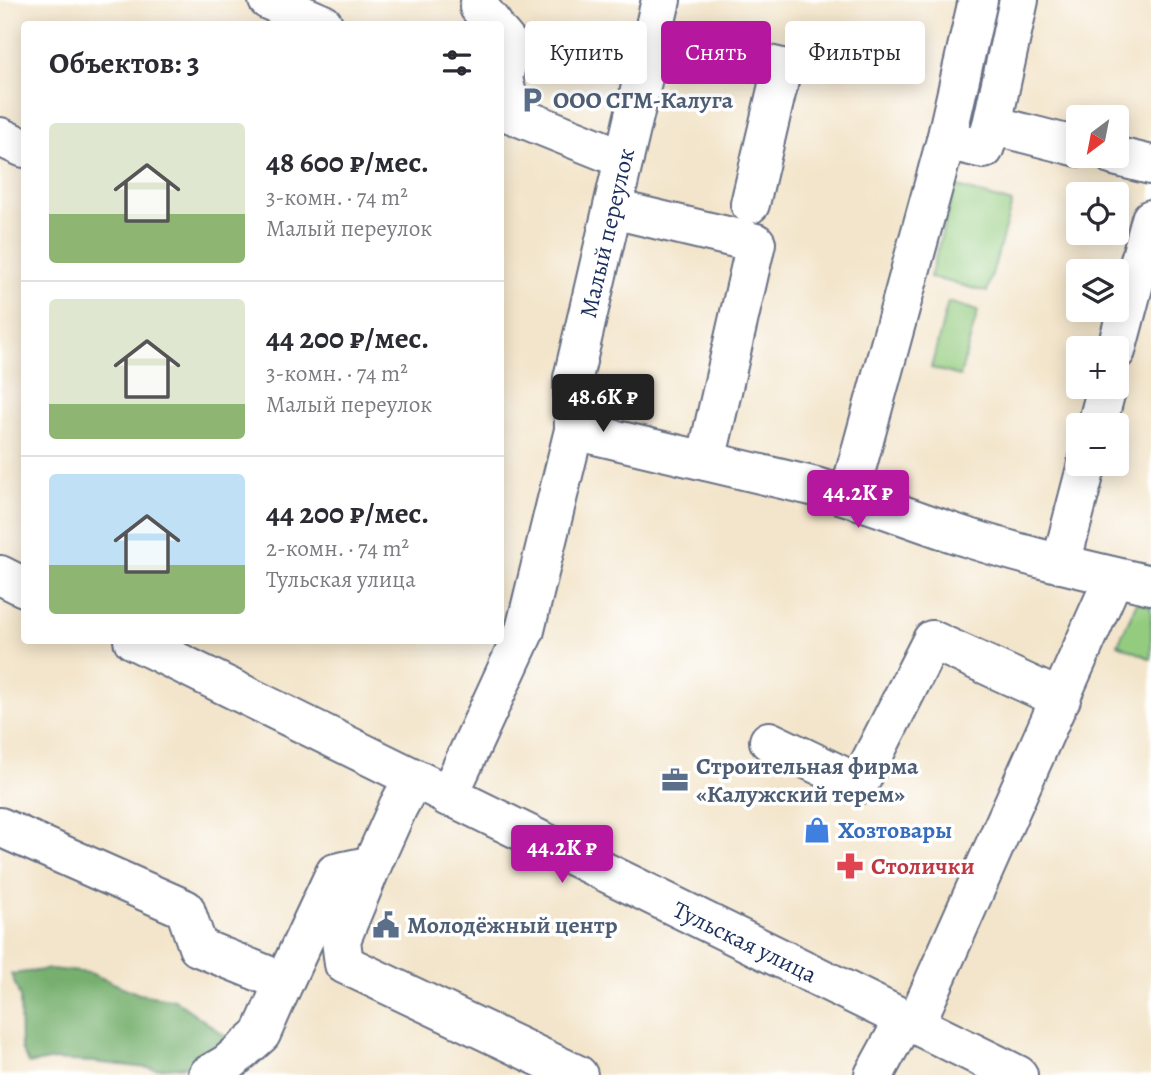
<!DOCTYPE html>
<html lang="ru">
<head>
<meta charset="utf-8">
<style>
	body { margin:0; font-family:Alegreya,serif; background:#f7f7f7; color:#2b2b33; height:100vh; display:flex; flex-direction:column; font-size:26px; white-space:nowrap }
	* { box-sizing:border-box; margin:0 }
	p { font-size:23px; color:#7c7c81 }
	.icon { flex:none; width:38px; height:38px; fill:none; stroke:currentColor; stroke-width:2; stroke-linecap:round; stroke-linejoin:round }
	.map { position:relative; flex:1; overflow:hidden }
	.side { position:absolute; left:21px; top:21px; width:483px; height:623px; display:flex; flex-direction:column; background:#fff; border-radius:7px; box-shadow:0 4px 18px #0003 }
	.side>* { flex:none }
	.hud { position:absolute; left:525px; top:21px; width:520px; height:63px; display:flex; gap:14px }
	.needle { width:46px; rotate:212deg }
	.buttons { position:absolute; left:1066px; top:105px; display:grid; gap:14px }
	.buttons a { display:grid; place-items:center; width:63px; height:63px; border-radius:7px; background:#fff; box-shadow:0 4px 18px #0003; font-size:35px }
	.price { position:absolute; translate:-50% -60px; padding:0 16px; border-radius:7px; background:#b5179e; color:#fff; font-size:23px; line-height:46px; filter:drop-shadow(0 2px 4px #0008) }
	.price::after { content:''; position:absolute; left:50%; top:42px; width:21px; height:16px; margin-left:-10px; background:inherit; clip-path:polygon(0 0,100% 0,50% 100%) }
	.price.active { background:#222; color:#fff }
	ul { padding:0; list-style:none }
	li { display:flex; align-items:center; gap:21px; height:175px; padding:0 28px }
	li+li { border-top:2px solid #e1e1e2 }
	li span { display:grid; place-items:center; flex:none; width:196px; height:140px; border-radius:7px; color:#555 }
	li>.icon { margin-inline-start:auto }
	span .icon { width:84px; height:84px; fill:#fffc; stroke-width:1 }
	li b { font-size:30px }
	h2 { display:flex; justify-content:space-between; align-items:center; height:84px; padding:0 28px; font-size:30px }
	.chip { padding:0 24px; border-radius:7px; background:#fff; box-shadow:0 4px 18px #0003; font-size:24px; line-height:63px }
	.chip.active { background:#b5179e; color:#fff }
	.map>svg:first-child { display:block }
	.green { fill:#94cc7f; stroke:#587e6e; stroke-width:2 }
	.forest { fill:#77b06e; stroke:#497066; stroke-width:2 }
	.lines { fill:none; stroke-linecap:round; stroke-linejoin:round }
	.minor-casing { stroke:#676f84; stroke-width:42 }
	.major-casing { stroke:#676f84; stroke-width:42 }
	.minor { stroke:#fff; stroke-width:38 }
	.major { stroke:#fff; stroke-width:38 }
	.labels { text-anchor:middle; stroke-width:7; stroke-linejoin:round; paint-order:stroke }
	.service-label { font-size:24px; font-weight:bold; fill:#4e5e75; stroke:#fff; text-anchor:start }
	.street-label { font-size:24px; fill:#1b2f5e; stroke:#fff }
	.shop-label { font-size:24px; font-weight:bold; fill:#366cbe; stroke:#fff; text-anchor:start }
	.health-label { font-size:24px; font-weight:bold; fill:#be3a42; stroke:#fff; text-anchor:start }
</style>
</head>
<body>
<div class="map">
<svg width="1151" height="1075" viewBox="0 0 1151 1075">
	<rect width="100%" height="100%" fill="#fff"/>
	<filter id="ink" filterUnits="userSpaceOnUse"><feTurbulence type="fractalNoise" baseFrequency=".0143" numOctaves="2"/><feDisplacementMap in="SourceGraphic" scale="14" xChannelSelector="R" yChannelSelector="G"/><feConvolveMatrix kernelMatrix="1 2 1 2 8 2 1 2 1" color-interpolation-filters="sRGB"/></filter>
	<filter id="wash" filterUnits="userSpaceOnUse"><feTurbulence type="fractalNoise" baseFrequency=".00686" numOctaves="4" result="noise"/><feDisplacementMap in="SourceGraphic" scale="28" xChannelSelector="R" yChannelSelector="G"/><feGaussianBlur stdDeviation="1.57" result="paint"/><feColorMatrix in="noise" values="0 0 0 0 0 0 0 0 0 0 0 0 0 0 0 0 0 1.4 0 .05"/><feComposite in="paint" operator="in"/></filter>
	<g filter="url(#wash)">
		<rect width="100%" height="100%" fill="#f3e5cb"/>
		<!-- green -->
		<g class="green">
			<path d="M955 186 1012 203 987 292 930 277Z"/>
			<path d="M948 302 978 311 960 376 931 368Z"/>
			<path d="M1137 602 1151 606V659L1118 644Z"/>
		</g>
		<!-- forest -->
		<path class="forest" d="M51 969 90 973 139 994 175 1000 231 1040 199 1065 156 1069 93 1062 50 1060 29 1064 21 1049 20 997 11 974Z"/>
	</g>
	<g filter="url(#ink)">
		<g class="lines">
			<!-- minor casing -->
			<g class="minor-casing">
				<g id="minor">
					<path d="M268 0 323 24"/>
					<path d="M978 0 946 140 984 149 992 125"/>
					<path d="M1019 0 992 125 1078 147"/>
					<path d="M479 7 493 24"/>
					<path d="M500 34 511 47 503 78 512 114 624 159"/>
					<path d="M652 38 782 68 750 204"/>
					<path d="M0 137 24 148"/>
					<path d="M1114 156 1151 165"/>
					<path d="M613 209 756 243 706 461"/>
					<path d="M1116 351 1151 219"/>
					<path d="M1097 425 1107 387"/>
					<path d="M574 430 816 487C868 501 918 522 969 538 1029 557 1090 571 1151 585"/>
					<path d="M849 495 946 140"/>
					<path d="M1061 564 1087 464"/>
					<path d="M769 741 859 784 932 640 1061 699"/>
					<path d="M448 797 525 630 574 430 573 378 661 0"/>
					<path d="M0 827 185 909 198 947 284 982 335 873 372 865 398 807 413 779"/>
					<path d="M372 865 341 940 344 964 578 1075"/>
					<path d="M915 1025 1114 577"/>
					<path d="M208 1075 227 1064 261 1034 284 982"/>
					<path d="M874 1075 904 1020"/>
				</g>
			</g>
			<!-- major casing -->
			<g class="major-casing">
				<g id="major">
					<path d="M0 575 24 587"/>
					<path d="M133 640 1018 1075"/>
				</g>
			</g>
			<!-- minor -->
			<use href="#minor" class="minor"/>
			<!-- major -->
			<use href="#major" class="major"/>
		</g>
	</g>
	<!-- icons -->
	<defs>
		<g id="parking-bare" transform="scale(2.1)"><path d="M-3.5-5.5H1a3.5 3.5 0 0 1 0 7H-1V5.5H-3.5ZM-1-3.4V-.6H.8a1.4 1.4 0 0 0 0-2.8Z" fill="#5c6f8a" stroke="#fff" stroke-width="2.5" paint-order="stroke"/></g>
		<g id="office-bare" transform="scale(2.1)"><path d="M-6-3h4V-5.5h4V-3h4V5H-6ZM-1-4.5V-3h2v-1.5ZM-6 0V1H6V0Z" fill="#5c6f8a" stroke="#fff" stroke-width="2.5" paint-order="stroke"/></g>
		<g id="shop-bare" transform="scale(2.1)"><path d="M-5-2.5h2.3a2.7 3.5 0 0 1 5.4 0H5L5.5 6h-11ZM-1.5-2.5h3a1.5 2.3 0 0 0-3 0Z" fill="#3f7fe0" stroke="#fff" stroke-width="2.5" paint-order="stroke"/></g>
		<g id="pharmacy-bare" transform="scale(2.1)"><path d="M-2-6h4v4h4v4h-4v4h-4v-4h-4v-4h4Z" fill="#e0444e" stroke="#fff" stroke-width="2.5" paint-order="stroke"/></g>
		<g id="civic-bare" transform="scale(2.1)"><path d="M-.6-6.5H3V-4.5H.6V-3L4-1V1h2V6H-6V1h2V-1L-.6-3ZM-1.2 2.5V6h2.4V2.5Z" fill="#5c6f8a" stroke="#fff" stroke-width="2.5" paint-order="stroke"/></g>
	</defs>
	<g fill-rule="evenodd">
		<use href="#parking-bare" x="532" y="100"/>
		<use href="#office-bare" x="675" y="780"/>
		<use href="#shop-bare" x="817" y="830"/>
		<use href="#pharmacy-bare" x="850" y="866"/>
		<use href="#civic-bare" x="386" y="925"/>
	</g>
	<g class="labels">
		<!-- service labels -->
		<g class="service-label">
			<text x="553" y="108">ООО СГМ-Калуга</text>
			<text x="696" y="774">Строительная фирма<tspan x="696" dy="28">«Калужский терем»</tspan></text>
			<text x="407" y="933">Молодёжный центр</text>
		</g>
		<!-- street labels -->
		<g class="street-label">
			<text transform="translate(607 233) rotate(-77)" y="8">Малый переулок</text>
			<text transform="translate(745 942) rotate(26)" y="8">Тульская улица</text>
		</g>
		<!-- shop labels -->
		<g class="shop-label">
			<text x="838" y="838">Хозтовары</text>
		</g>
		<!-- health labels -->
		<g class="health-label">
			<text x="871" y="874">Столички</text>
		</g>
	</g>
</svg>
<div class="buttons">
<a><svg class="needle" viewBox="-14 -14 28 28"><path d="M0-13l5 13h-10z" fill="#e53935"/><path d="M0 13l5-13h-10z" fill="#7c7c81"/></svg></a>
<a><svg class="icon" aria-label="locate" viewBox="0 0 24 24"><circle cx="12" cy="12" r="6"/><path d="M12 2v4M12 18v4M2 12h4M18 12h4"/></svg></a>
<a><svg class="icon" aria-label="layers" viewBox="0 0 24 24"><path d="M12 4l9 5-9 5-9-5zM3 14l9 5 9-5"/></svg></a>
<a>+</a>
<a>−</a>
</div>
<b class="price active" style="left:603px;top:434px">48.6K ₽</b>
<b class="price" style="left:858px;top:530px">44.2K ₽</b>
<b class="price" style="left:562px;top:885px">44.2K ₽</b>
<div class="hud">
<a class="chip">Купить</a>
<a class="chip active">Снять</a>
<a class="chip">Фильтры</a>
</div>
<section class="side">
<h2>Объектов: 3<svg class="icon" aria-label="filters" viewBox="0 0 24 24"><path d="M4 7h16M4 17h16"/><circle cx="9" cy="7" r="2"/><circle cx="15" cy="17" r="2"/></svg></h2>
<ul>
<li><span style="background:linear-gradient(#dfe7d0 65%,#8fb573 0)"><svg class="icon" aria-label="home" viewBox="0 0 24 24"><path d="M3 11l9-7 9 7M6 9v11h12V9"/></svg></span><div><b>48 600 ₽/мес.</b><p>3-комн. · 74 m²</p><p>Малый переулок</p></div></li>
<li><span style="background:linear-gradient(#dfe7d0 75%,#8fb573 0)"><svg class="icon" aria-label="home" viewBox="0 0 24 24"><path d="M3 11l9-7 9 7M6 9v11h12V9"/></svg></span><div><b>44 200 ₽/мес.</b><p>3-комн. · 74 m²</p><p>Малый переулок</p></div></li>
<li><span style="background:linear-gradient(#bfe0f5 65%,#8fb573 0)"><svg class="icon" aria-label="home" viewBox="0 0 24 24"><path d="M3 11l9-7 9 7M6 9v11h12V9"/></svg></span><div><b>44 200 ₽/мес.</b><p>2-комн. · 74 m²</p><p>Тульская улица</p></div></li>
</ul>
</section>
</div>
</body>
</html>
